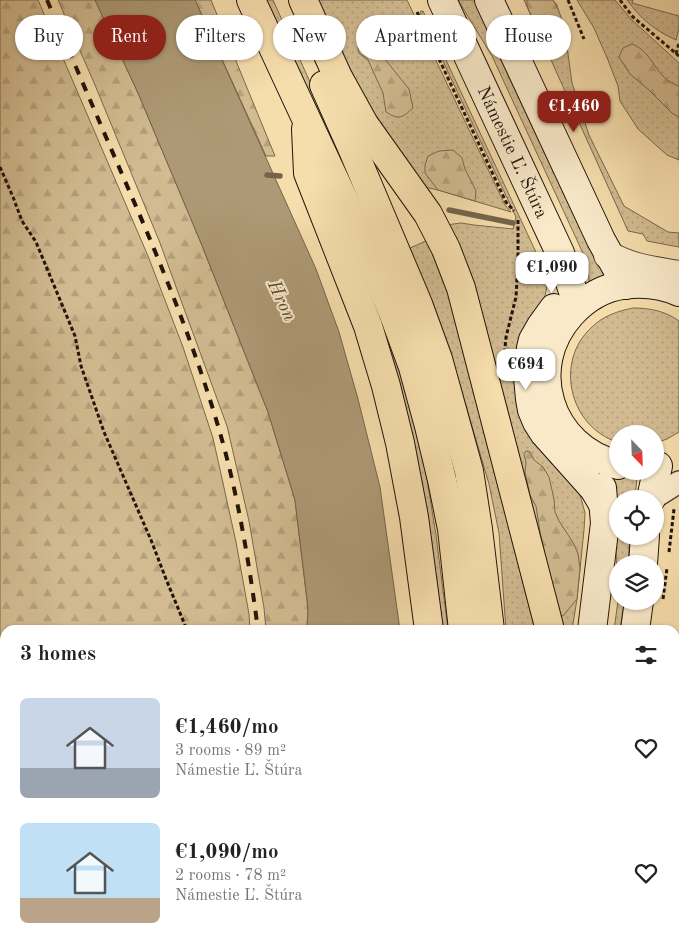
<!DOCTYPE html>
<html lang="en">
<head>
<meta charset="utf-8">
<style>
	body { margin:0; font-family:"Old Standard TT",serif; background:#f2f2f2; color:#222; height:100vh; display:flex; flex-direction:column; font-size:19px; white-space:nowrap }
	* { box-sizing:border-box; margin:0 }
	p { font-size:16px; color:#767676 }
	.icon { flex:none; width:28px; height:28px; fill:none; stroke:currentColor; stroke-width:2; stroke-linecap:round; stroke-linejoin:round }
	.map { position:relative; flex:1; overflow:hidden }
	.sheet { position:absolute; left:0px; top:625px; width:680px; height:321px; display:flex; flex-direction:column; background:#fff; border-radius:15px 15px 0 0; box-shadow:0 1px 4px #0004 }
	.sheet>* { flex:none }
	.top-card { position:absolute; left:15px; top:15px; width:650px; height:45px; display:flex; gap:10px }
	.needle { width:32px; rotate:157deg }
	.controls { position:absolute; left:609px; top:425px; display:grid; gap:10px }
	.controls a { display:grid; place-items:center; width:55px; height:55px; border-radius:50%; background:#fff; box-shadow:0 1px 4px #0004; font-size:25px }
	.price { position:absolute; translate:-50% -42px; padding:0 11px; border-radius:10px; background:#fff; color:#222; font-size:16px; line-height:32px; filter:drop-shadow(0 1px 2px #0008) }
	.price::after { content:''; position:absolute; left:50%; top:30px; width:15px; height:11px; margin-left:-8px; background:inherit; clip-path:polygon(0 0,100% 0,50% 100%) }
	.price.selected { background:#8f2418; color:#fff }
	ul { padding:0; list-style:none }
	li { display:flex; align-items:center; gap:15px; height:125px; padding:0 20px }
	li span { display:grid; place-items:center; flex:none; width:140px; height:100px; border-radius:8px; color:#555 }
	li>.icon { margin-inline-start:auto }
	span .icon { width:60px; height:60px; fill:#fffc; stroke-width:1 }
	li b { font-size:21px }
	h2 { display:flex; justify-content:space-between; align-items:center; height:60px; padding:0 20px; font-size:21px }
	.tag { padding:0 18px; border-radius:22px; background:#fff; box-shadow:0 1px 4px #0004; font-size:18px; line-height:45px }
	.tag.selected { background:#8f2418; color:#fff }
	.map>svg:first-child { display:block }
	.grass { fill:url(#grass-dots); stroke:#79684e }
	.forest { fill:url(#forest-firs); stroke:#79684e }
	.water { fill:#ad9975; stroke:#75644b }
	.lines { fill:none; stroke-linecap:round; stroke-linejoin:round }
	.stream { stroke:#75644b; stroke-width:5.5 }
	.service-casing { stroke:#564633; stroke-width:14 }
	.minor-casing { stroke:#564633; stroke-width:24 }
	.tertiary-casing { stroke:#564633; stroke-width:30 }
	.secondary-casing { stroke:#20140b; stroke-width:30 }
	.motorway-casing { stroke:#20140b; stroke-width:30 }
	.path { stroke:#20140b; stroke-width:3; stroke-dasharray:4 2.5; stroke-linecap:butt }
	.service { stroke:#f9e9c9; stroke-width:11 }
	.minor { stroke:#f9e9c9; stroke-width:21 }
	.tertiary { stroke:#f9e9c9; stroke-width:28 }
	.secondary { stroke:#f9e9c9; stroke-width:28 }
	.motorway { stroke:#f6ddac; stroke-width:28 }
	.rail { stroke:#20140b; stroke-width:4; stroke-dasharray:9 9; stroke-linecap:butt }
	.labels { text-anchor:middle; stroke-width:4.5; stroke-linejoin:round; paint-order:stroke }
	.street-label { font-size:18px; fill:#20140b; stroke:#f9e9c9 }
	.water-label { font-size:19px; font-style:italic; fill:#584935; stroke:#f9e9c9 }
</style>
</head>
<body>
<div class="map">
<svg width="679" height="946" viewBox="0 0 679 946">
	<defs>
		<pattern id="grass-dots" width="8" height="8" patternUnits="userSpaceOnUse" patternTransform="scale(1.25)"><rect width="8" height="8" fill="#d2bb91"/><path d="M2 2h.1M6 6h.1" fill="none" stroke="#b4a07c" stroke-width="1.8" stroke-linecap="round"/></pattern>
		<pattern id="forest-firs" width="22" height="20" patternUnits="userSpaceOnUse" patternTransform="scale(1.25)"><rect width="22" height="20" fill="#d2bb91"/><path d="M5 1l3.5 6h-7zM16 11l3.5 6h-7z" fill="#b4a07c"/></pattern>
	</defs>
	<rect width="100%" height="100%" fill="#f6ddac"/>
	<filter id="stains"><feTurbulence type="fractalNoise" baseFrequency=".004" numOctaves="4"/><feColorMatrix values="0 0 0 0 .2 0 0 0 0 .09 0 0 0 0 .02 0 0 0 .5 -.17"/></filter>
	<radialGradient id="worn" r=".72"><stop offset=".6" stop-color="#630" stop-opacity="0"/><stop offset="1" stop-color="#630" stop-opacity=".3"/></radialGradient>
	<!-- grass -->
	<g class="grass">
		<path d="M264 0H273L319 102 347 168 313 104Z"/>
		<path d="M310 0H407L505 205 511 212 438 190 420 186 379 131Z"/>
		<path d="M458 0H476L613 277 590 287 587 265 582 251 492 56Z"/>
		<path d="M524 0H553L557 5 566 39 572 83 589 135 624 206 668 232 679 233V247L647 241 643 234 628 231Z"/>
		<path d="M577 0H615L631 19 679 63V160L667 155 638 129 620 101 618 86 608 60 594 28Z"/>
		<path d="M627 0H633L632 3 679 16V29L676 40C654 30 641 19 627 0Z"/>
		<path d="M421 11H423L542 265 547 286 544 301 575 484 581 498 585 513 584 530 577 599 572 630H563L446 225 461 223 474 225 513 229 516 217 420 12Z"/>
		<path d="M430 239 453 306 535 630H506L499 533 489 484 452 358 436 312 408 249Z"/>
		<path d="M371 296H373L404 380 419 435 420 448 426 473 436 535 448 630H441L370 297Z"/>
		<path d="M633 308C650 308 665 311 679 321V432L667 439 656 443 655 444V434H618L617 442C569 426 554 361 592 327 603 316 618 311 633 308Z"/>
		<path d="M605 472 622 477H637L635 499H618V536H630L628 564H618L617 585 615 511 612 487Z"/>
		<path d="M618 601H624V603L620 630H614Z"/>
		<path d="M679 758V804L675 797V773L677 772Z"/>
		<path d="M549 941H612L613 946H550Z"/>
	</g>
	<!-- forest -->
	<g class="forest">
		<path d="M0 0H38L148 256 183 347 213 438 236 542 249 614 250 630H5V941H234L233 946H0Z"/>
		<path d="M58 0H95L138 93 201 243 268 412 295 500 308 608 307 630H266L264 608 249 521 227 426 160 243 95 85Z"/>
		<path d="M195 0H211L275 156H266Z"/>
		<path d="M527 0H553C560 9 570 41 564 52 562 56 558 57 554 58L549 54 527 6Z"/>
		<path d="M364 44 372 45 380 53 409 89 413 108C402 118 399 120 386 112L383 93 368 60 359 53 358 48Z"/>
		<path d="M632 44C655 53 654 78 679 86V117L672 113 649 90 630 74 619 57 623 48Z"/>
		<path d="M453 150 462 158 465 169 476 191 475 201 438 190 425 173V165L428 156 439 151Z"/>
		<path d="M526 451 530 452 534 460 543 467 549 477 554 499 555 512 559 521 574 544 578 554 580 568 577 599 563 616 560 615 553 591 540 532 536 506 530 495 525 472 526 462 524 455Z"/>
		<path d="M247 941H286V946H246Z"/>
	</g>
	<!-- water -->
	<g class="water">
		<path d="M95 0H195L316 269 339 332 358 399 380 487 400 630H307L308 608 295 500 268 412 201 243 138 93Z"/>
		<rect x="286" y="941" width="88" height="5"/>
	</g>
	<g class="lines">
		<!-- stream -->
		<g class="stream">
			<path d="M267 175 280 176"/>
			<path d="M449 210 513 223"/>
		</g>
		<!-- service casing -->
		<g class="service-casing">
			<g id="service">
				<path d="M675 681 679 658"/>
				<path d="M675 822 679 829"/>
				<path d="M675 862 679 855"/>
			</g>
		</g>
		<!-- minor casing -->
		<g class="minor-casing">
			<path id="minor" d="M652 499 679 482"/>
		</g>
		<!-- tertiary casing -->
		<g class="tertiary-casing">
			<g id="tertiary">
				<path d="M608 255C629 268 655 271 679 275"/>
				<path d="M665 941 666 946"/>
			</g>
		</g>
		<!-- secondary casing -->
		<g class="secondary-casing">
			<g id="secondary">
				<path d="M442 0 560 253 578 306"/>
				<path d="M489 0 601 240 626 285"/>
				<path d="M554 308 541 326 533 340 531 348 528 377 530 399 532 410 537 422 544 433 594 489 604 506"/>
				<path d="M618 465C549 448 523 367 571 314 585 299 602 288 623 285 643 282 661 284 679 292"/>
				<path d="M651 499 658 466"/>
				<path d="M643 564 645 536"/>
				<path d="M592 630 605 523 602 488"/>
				<path d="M635 630 639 601"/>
				<path d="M468 946 471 941"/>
			</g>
		</g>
		<!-- motorway casing -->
		<g class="motorway-casing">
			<g id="motorway">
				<path d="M251 0 362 239 394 315 413 367 429 426 442 480 452 529 463 630"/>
				<path d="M303 0 338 77 364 124 428 214 446 249 461 288 550 630"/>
				<path d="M324 85 353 150 418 304 438 359 469 471 478 529 490 630"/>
				<path d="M306 129 308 173 368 326 386 386 400 443 414 517 429 630"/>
				<path d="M506 941 507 946"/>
				<path d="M533 941 534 946"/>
				<path d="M628 941 629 946"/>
				<path d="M417 946 418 941"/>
			</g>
		</g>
		<!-- path -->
		<g class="path">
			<path d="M568 0 584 39"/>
			<path d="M620 0 633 17 679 56"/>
			<path d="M417 12 506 202 514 211"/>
			<path d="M676 54 679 43"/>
			<path d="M0 167 13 197 22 221 36 242 75 336 81 366 104 432 151 540 166 579 187 630"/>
			<path d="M504 359 506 337 516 297 518 261V219"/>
			<path d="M669 552 674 509"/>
			<path d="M663 599 667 568"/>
			<path d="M0 835 5 850"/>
			<path d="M27 941V946"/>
		</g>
		<!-- service -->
		<use href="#service" class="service"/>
		<!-- minor -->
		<use href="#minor" class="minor"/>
		<!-- tertiary -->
		<use href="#tertiary" class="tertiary"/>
		<!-- secondary -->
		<use href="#secondary" class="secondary"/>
		<!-- motorway -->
		<use href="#motorway" class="motorway"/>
		<!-- rail -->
		<g class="rail">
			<path d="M47 0C73 60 99 121 125 181 163 268 199 356 224 447 240 507 250 569 258 630"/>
			<path d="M239 946 240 941"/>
		</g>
	</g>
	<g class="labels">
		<!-- street labels -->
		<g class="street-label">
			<text transform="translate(513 152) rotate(65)" y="6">Námestie Ľ. Štúra</text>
		</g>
		<!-- water labels -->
		<g class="water-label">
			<text transform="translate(283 300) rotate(65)" y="7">Hron</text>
		</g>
	</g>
	<rect width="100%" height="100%" filter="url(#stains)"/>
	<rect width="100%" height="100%" fill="url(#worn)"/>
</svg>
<div class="controls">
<a><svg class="needle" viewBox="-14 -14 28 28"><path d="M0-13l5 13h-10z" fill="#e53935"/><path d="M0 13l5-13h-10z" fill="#767676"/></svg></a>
<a><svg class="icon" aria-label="locate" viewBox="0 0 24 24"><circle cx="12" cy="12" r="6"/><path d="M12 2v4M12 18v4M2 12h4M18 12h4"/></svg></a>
<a><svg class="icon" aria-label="layers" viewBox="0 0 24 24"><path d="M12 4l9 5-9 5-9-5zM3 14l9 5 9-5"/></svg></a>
</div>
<b class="price selected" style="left:574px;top:133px">€1,460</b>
<b class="price" style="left:552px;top:294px">€1,090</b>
<b class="price" style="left:526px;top:391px">€694</b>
<div class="top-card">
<a class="tag">Buy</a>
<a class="tag selected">Rent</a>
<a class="tag">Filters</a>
<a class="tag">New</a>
<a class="tag">Apartment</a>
<a class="tag">House</a>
</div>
<section class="sheet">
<h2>3 homes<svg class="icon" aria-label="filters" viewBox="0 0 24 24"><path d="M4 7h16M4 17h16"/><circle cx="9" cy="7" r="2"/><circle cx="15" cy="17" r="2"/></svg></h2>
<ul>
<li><span style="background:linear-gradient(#c9d6e8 70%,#9aa5b1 0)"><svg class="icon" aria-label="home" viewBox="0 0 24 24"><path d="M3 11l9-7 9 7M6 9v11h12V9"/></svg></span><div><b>€1,460/mo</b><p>3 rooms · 89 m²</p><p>Námestie Ľ. Štúra</p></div><svg class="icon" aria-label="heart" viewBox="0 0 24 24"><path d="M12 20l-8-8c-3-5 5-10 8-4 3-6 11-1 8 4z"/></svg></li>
<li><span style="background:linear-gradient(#bfe0f5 75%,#b9a48a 0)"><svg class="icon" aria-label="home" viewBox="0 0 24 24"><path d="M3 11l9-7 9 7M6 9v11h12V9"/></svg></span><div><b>€1,090/mo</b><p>2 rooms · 78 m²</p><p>Námestie Ľ. Štúra</p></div><svg class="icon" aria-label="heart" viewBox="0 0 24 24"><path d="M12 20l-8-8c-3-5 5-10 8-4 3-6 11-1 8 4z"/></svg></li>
</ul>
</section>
</div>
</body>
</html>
